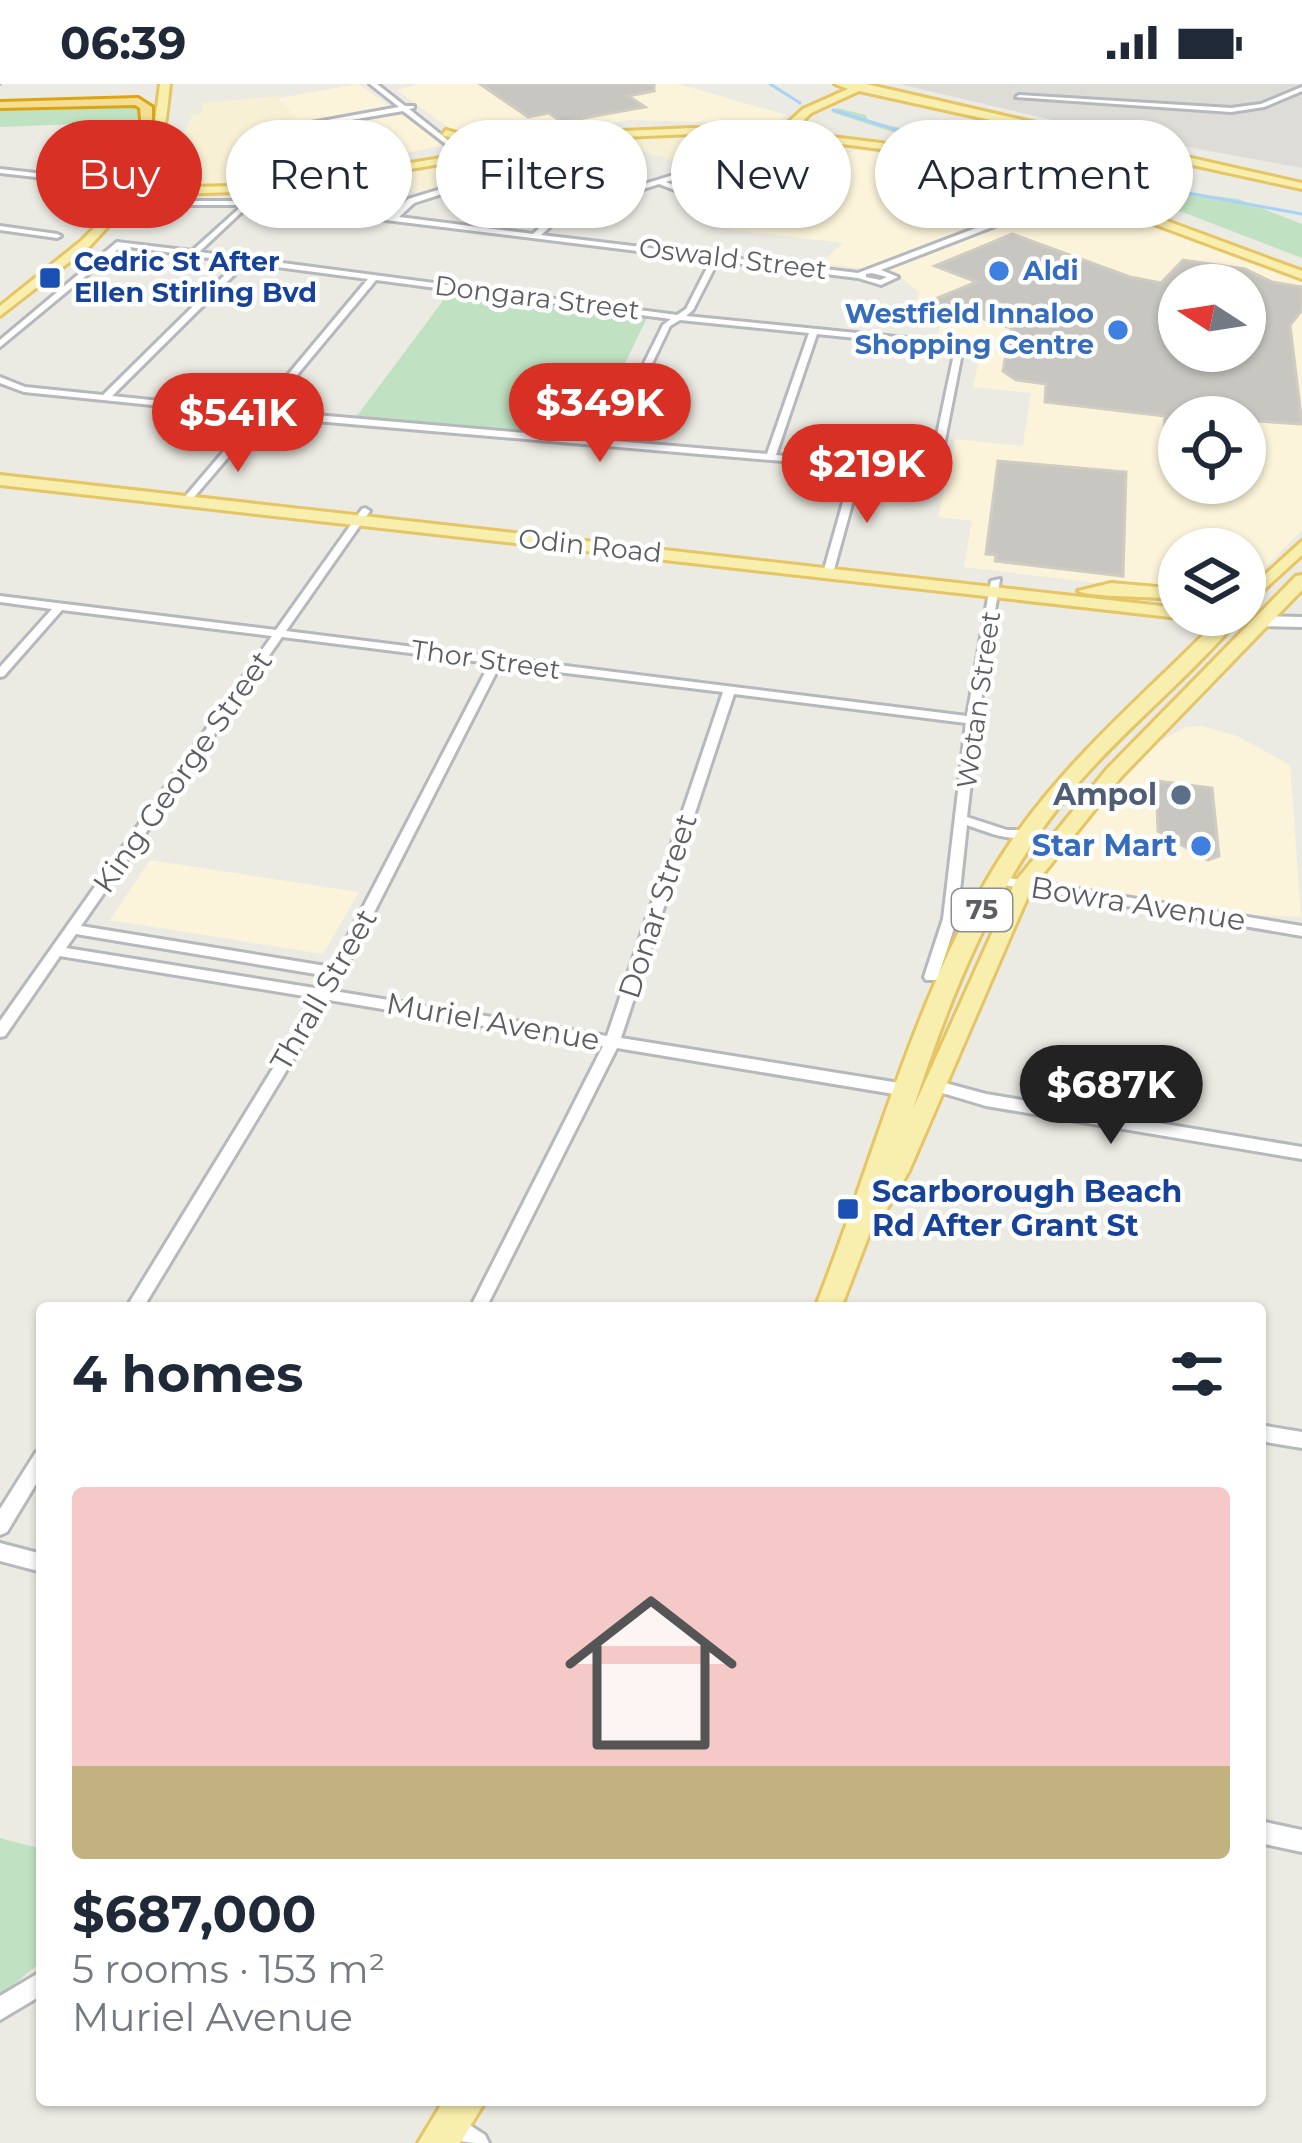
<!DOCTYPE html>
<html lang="en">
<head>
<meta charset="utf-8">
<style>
	body { margin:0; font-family:Montserrat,sans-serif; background:#f6f6f7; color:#1f2937; height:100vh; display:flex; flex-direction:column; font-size:45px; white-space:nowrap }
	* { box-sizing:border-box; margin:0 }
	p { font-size:39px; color:#747a83 }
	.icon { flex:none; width:66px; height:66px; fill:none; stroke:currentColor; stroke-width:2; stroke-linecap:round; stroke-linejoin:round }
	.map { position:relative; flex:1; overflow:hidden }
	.side { position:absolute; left:36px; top:1218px; width:1230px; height:804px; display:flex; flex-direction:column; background:#fff; border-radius:12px; box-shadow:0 3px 9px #0004 }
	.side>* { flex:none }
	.top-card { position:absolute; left:36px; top:36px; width:1230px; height:108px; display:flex; gap:24px }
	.needle { width:78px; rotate:282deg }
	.controls { position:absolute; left:1158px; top:180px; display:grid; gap:24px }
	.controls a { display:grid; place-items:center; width:108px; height:108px; border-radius:50%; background:#fff; box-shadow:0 3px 9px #0004; font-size:60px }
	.price { position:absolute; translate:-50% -102px; padding:0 27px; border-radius:42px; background:#d93025; color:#fff; font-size:39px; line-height:78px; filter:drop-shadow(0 3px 6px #0008) }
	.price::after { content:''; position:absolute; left:50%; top:72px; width:36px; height:27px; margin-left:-18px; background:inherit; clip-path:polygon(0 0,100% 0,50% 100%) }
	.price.active { background:#222; color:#fff }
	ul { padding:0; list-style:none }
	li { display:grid; align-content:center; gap:24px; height:636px; padding:0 36px }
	li span { display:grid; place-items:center; height:372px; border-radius:12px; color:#555 }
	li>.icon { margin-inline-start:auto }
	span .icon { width:216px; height:216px; fill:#fffc; stroke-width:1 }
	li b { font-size:51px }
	h2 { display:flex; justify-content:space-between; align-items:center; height:144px; padding:0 36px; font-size:51px }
	.tag { padding:0 42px; border-radius:54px; background:#fff; box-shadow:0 3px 9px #0004; font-size:42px; line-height:108px }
	.tag.active { background:#d93025; color:#fff }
	.status { display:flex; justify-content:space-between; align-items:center; height:84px; padding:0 60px; background:#fff; direction:ltr }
	.status svg { height:33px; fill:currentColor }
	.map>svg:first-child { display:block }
	.commercial { fill:#fbf4da; fill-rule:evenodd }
	.industrial { fill:#dedcd7 }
	.green { fill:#c1e2c2 }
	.sand { fill:#f7f0d4 }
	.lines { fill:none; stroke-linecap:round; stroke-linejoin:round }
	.stream { stroke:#a8d2f7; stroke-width:3 }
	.building { fill:#c8c6c0; stroke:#d1ccc2; stroke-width:3; fill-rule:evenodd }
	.street-casing { stroke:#b5b8bc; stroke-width:6 }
	.secondary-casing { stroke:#b4b7bc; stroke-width:6 }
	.primary-casing { stroke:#e5c564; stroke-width:6 }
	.highway-casing { stroke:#dca413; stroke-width:6 }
	.street { fill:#fff; fill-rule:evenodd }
	.secondary { fill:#fff; fill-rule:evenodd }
	.primary { fill:#f8eead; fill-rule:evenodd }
	.highway { fill:#f4de93; fill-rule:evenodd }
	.rail { stroke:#b3b4b4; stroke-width:3; stroke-dasharray:1.5 8; stroke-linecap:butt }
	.shop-dot { fill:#3f7fe0; stroke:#fff; stroke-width:4.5 }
	.transit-dot { fill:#1a4fb4; stroke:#fff; stroke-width:4.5 }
	.service-dot { fill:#5c6f8a; stroke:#fff; stroke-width:4.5 }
	.labels { text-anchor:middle; stroke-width:9; stroke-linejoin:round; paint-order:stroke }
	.far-street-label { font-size:27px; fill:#5b5e62; stroke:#fff }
	.far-transit-label { font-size:27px; font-weight:bold; fill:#164399; stroke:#fff; text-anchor:start }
	.far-shop-label { font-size:27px; font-weight:bold; fill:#366cbe; stroke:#fff; text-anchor:start }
	.shield { fill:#fff; stroke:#8c8e91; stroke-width:3 }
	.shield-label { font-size:27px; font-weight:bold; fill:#5b5e62 }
	.street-label { font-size:30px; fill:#5b5e62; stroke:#fff }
	.service-label { font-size:30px; font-weight:bold; fill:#4e5e75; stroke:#fff; text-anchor:end }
	.shop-label { font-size:30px; font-weight:bold; fill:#366cbe; stroke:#fff; text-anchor:end }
	.transit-label { font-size:30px; font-weight:bold; fill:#164399; stroke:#fff; text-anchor:start }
</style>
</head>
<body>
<div class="status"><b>06:39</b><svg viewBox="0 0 49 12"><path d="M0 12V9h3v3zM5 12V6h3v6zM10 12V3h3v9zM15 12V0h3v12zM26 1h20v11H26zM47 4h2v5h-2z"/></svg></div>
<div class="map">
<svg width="1302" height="2059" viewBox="0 0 1302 2059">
	<rect width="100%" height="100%" fill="#ecebe3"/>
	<!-- commercial -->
	<g class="commercial">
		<path d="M358 0 434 53 441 62 341 82 299 75 268 16Z"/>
		<path d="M418 0H678L786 31 774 40 629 36 492 60 475 46 457 50 397 6Z"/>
		<path d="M859 65 1045 103 1302 197V446L1245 504V465H1179V509L964 483 972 437 938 433 955 355 1023 362 1031 309 973 303 982 262 936 255 944 232 914 229 919 208 896 189 821 179 843 159 728 145 806 115 767 100ZM1179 201H1245V267H1179ZM1179 333H1245V399H1179Z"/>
		<path d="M1202 642 1237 652 1290 681 1301 833 1254 831 1055 799 1047 789 1048 781 1099 721 1160 657 1186 643Z"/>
		<path d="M150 776 359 808 323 870 110 836Z"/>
	</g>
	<!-- industrial -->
	<path class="industrial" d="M899 0H1302V84L1091 45Z"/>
	<!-- green -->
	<g class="green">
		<path d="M99 19 140 23 128 84 119 99 105 91 106 39 0 43V25Z"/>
		<path d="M837 24 866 31 868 37 915 47 944 42 928 48 1051 56 1069 66 1057 71 1106 80 1059 84 1055 77 992 75 914 60 905 52 831 28Z"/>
		<path d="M1139 102 1238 115 1302 140V174L1125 106Z"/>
		<path d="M448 210 647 234 590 351 356 333Z"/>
		<path d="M0 1754 42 1765V1877L0 1912Z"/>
	</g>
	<!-- sand -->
	<g class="sand">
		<path d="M277 12 297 35 281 38 305 86C268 98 210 106 173 94L169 84 192 31 202 28V19Z"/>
		<path d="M670 50C759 48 848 55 935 77L859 63 808 81 764 66 694 81 645 68 615 77 570 63 418 109 384 99 367 103 339 100 317 107 301 119 247 117 252 110 574 58Z"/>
	</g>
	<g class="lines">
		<!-- stream -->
		<g class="stream">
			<path d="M770 0 800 19"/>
			<path d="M833 26C895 45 957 67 1022 75 1050 78 1077 78 1105 83"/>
			<path d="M1139 91 1177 107 1302 130"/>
		</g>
	</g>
	<!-- building -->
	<g class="building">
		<path d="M480 0H654V7L628 12 645 23 562 38 549 29 528 33Z"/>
		<path d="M1012 150 1130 193 1161 199 1183 176 1245 185 1272 198 1302 203V226L1290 241 1302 340 1179 332V351L1164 349 1165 332 1045 318 1046 300 1016 296 1003 287 1011 244 930 217 977 198 935 182ZM1179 201H1245V267H1179Z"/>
		<path d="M998 377 1126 388 1123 492 995 477 996 471 986 470Z"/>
		<path d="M1149 696 1212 704 1219 772 1208 776 1158 747 1157 719 1149 718Z"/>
	</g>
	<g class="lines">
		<!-- street casing -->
		<g class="street-casing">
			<g id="street">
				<path d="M370 0H377L405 22H414V24L409 25 468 72V74H464L403 27 305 44 303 47 317 76 350 86 347 88 317 80 314 88 286 97V95L309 86 311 77 297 47 300 41 399 23Z"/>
				<path d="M1302 3V7L1264 23 1231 28 1016 13 1019 11 1231 24 1261 20Z"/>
				<path d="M567 67 572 68 414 119 399 133 533 150 557 127 725 75 727 78 666 98 696 110 720 102 723 106 696 114 659 100 563 131 541 151 858 189 1089 101 1096 103 881 186 898 193 881 201 858 194 718 177 693 226 686 232 946 258 962 269 939 387 934 390 862 384 833 489 828 492 823 489 853 383 269 333 264 330 269 327 606 356 663 241 671 235 376 196 267 327 264 328 260 325 261 323 368 195 246 179 112 312 248 326 253 329 251 331 24 308 0 299V293L25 303 103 311 238 178 122 162 0 263V256L117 158 192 167 243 121H176L173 117H263L391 132 408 115ZM249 121H263L711 176 686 225 677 231 199 168ZM872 189 887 193 880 196 866 193V190ZM680 236 809 249 767 370 615 357 670 242ZM817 250 944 263 954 270 930 384 776 371Z"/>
				<path d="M0 85 98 96 102 98 98 100 0 89Z"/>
				<path d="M0 142 57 150 61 152 57 154 0 146Z"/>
				<path d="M253 333 261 335 189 419H183V415Z"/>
				<path d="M365 424 370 427 286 547 967 632 991 497 1000 495 978 636 967 733 1007 746H1030L1036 750C1014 760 990 749 967 741L957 835 938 893 936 896H926L924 893 943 835 966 639 734 610 621 954 912 1001 919 1007 917 1011 912 1013 617 964 486 1224H470L603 962 329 916 143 1224H126L316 914 60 872 5 952 0 953V937L272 552 62 526 4 592 0 593V583L52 525 0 518V512L276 546 362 425ZM282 553 490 579 332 883 81 842ZM500 581 723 608 607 952 334 907ZM76 850 328 892 321 905 66 864Z"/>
				<path d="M997 792 1302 842V852L992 799 990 796 992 793Z"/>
				<path d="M934 996 986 1010 1302 1063V1075L986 1022 929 1005 927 1001 929 997Z"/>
				<path d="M1260 1341 1302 1348V1364L1260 1357Z"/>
				<path d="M42 1366V1390L7 1448 0 1451V1425L36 1368Z"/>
				<path d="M0 1459 42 1470V1488L0 1477Z"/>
				<path d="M1260 1737 1302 1746V1768L1260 1759Z"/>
				<path d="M42 1887V1911L0 1936V1912Z"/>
				<path d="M451 2029 485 2051 489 2059C469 2059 448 2059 439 2041L443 2033Z"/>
			</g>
		</g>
		<!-- secondary casing -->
		<g class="secondary-casing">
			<path id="secondary" d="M1302 533V543L1263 542 1255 537 1263 532Z"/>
		</g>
		<!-- primary casing -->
		<g class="primary-casing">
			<g id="primary">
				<path d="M160 0H170C166 38 163 71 142 104L275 101 601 48 692 44 779 47 803 25 848 5 835 0H866L1158 67 1165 65 1169 69 1302 99V105L1161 74 1092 106 1088 101 1149 71 859 7 811 29 791 48 881 59 1059 97 1302 187V195L1052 102 881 65 794 54 692 50 601 54 275 107 137 111 90 162 0 232V222L81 157 120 118 125 111 112 110V106L130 104C152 72 155 38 160 0Z"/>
				<path d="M446 46 493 60 494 62 489 65 442 51Z"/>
				<path d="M0 391 1179 524V531H1186L1179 534 0 401Z"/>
				<path d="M1302 457V471L1245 523V509Z"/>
				<path d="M1302 491V506L1121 693 1031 805 909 1087 883 1132 875 1135 841 1224H815C877 1069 916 899 1010 759 1068 673 1151 605 1223 531H1242C1193 590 1131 639 1080 697 997 792 952 907 913 1025L1015 798 1107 685 1296 492Z"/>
				<path d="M1111 499 1179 505V515C1160 513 1088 513 1078 507Z"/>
				<path d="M444 2016H486L460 2059H418Z"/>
			</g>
		</g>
		<!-- highway casing -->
		<g class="highway-casing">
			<path id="highway" d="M138 14 152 23V50L142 47 140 24 135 21 0 24V18Z"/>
		</g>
		<!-- street -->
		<use href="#street" class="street"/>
		<!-- secondary -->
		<use href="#secondary" class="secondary"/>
		<!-- primary -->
		<use href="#primary" class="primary"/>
		<!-- highway -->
		<use href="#highway" class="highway"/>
		<!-- rail -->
		<path class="rail" d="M0 0H5"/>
	</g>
	<!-- markers -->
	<g class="shop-dot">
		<circle cx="999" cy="187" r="12"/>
		<circle cx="1118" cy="246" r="12"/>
		<circle cx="1201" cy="762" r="12"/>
	</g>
	<g class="transit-dot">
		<rect x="38" y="182" width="24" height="24" rx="6"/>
		<rect x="836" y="1113" width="24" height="24" rx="6"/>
	</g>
	<circle class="service-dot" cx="1181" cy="711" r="12"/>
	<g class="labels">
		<!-- far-street labels -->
		<g class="far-street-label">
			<text transform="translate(733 175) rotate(7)" y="9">Oswald Street</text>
			<text transform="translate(537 214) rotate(7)" y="9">Dongara Street</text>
			<text transform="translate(590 462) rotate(6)" y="9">Odin Road</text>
			<text transform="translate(486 576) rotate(8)" y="9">Thor Street</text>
			<text transform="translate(979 616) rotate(-82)" y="9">Wotan Street</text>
		</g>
		<!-- far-transit labels -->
		<g class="far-transit-label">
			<text x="74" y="187">Cedric St After<tspan x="74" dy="31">Ellen Stirling Bvd</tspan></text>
		</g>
		<!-- far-shop labels -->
		<g class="far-shop-label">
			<text x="1023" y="196">Aldi</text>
			<text x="1094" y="239" text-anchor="end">Westfield Innaloo<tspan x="1094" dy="31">Shopping Centre</tspan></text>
		</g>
		<!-- shield labels -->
		<rect class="shield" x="952" y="805" width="60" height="42" rx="9"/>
		<g class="shield-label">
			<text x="982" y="835">75</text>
		</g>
		<!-- street labels -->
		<g class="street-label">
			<text transform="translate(183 688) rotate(-55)" y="10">King George Street</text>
			<text transform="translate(1138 820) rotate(9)" y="10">Bowra Avenue</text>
			<text transform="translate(658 822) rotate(-72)" y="10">Donar Street</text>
			<text transform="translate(324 906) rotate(-60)" y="10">Thrall Street</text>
			<text transform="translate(493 938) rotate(10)" y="10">Muriel Avenue</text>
		</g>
		<!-- service labels -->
		<g class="service-label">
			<text x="1157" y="721">Ampol</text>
		</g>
		<!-- shop labels -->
		<g class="shop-label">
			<text x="1177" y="772">Star Mart</text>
		</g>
		<!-- transit labels -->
		<g class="transit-label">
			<text x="872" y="1118">Scarborough Beach<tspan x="872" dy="34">Rd After Grant St</tspan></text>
		</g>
	</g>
</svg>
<div class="controls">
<a><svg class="needle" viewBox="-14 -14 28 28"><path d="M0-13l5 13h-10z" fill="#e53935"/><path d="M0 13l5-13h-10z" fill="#747a83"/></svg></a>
<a><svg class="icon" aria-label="locate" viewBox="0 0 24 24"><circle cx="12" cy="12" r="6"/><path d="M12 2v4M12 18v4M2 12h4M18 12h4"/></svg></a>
<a><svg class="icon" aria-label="layers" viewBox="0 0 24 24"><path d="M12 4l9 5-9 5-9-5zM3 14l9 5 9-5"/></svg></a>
</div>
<b class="price" style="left:600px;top:381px">$349K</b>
<b class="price" style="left:238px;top:391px">$541K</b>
<b class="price" style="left:867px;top:442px">$219K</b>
<b class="price active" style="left:1111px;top:1063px">$687K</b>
<div class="top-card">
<a class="tag active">Buy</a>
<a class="tag">Rent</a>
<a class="tag">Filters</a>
<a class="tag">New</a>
<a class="tag">Apartment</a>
</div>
<section class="side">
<h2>4 homes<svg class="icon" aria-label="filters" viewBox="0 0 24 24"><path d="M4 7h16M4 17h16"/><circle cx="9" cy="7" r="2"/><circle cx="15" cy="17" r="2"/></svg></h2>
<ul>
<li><span style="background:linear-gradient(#f6c9c9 75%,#c2b280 0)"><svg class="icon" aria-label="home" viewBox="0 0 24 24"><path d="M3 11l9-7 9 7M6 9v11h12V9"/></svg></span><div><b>$687,000</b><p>5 rooms · 153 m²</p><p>Muriel Avenue</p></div></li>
</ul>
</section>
</div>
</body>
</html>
